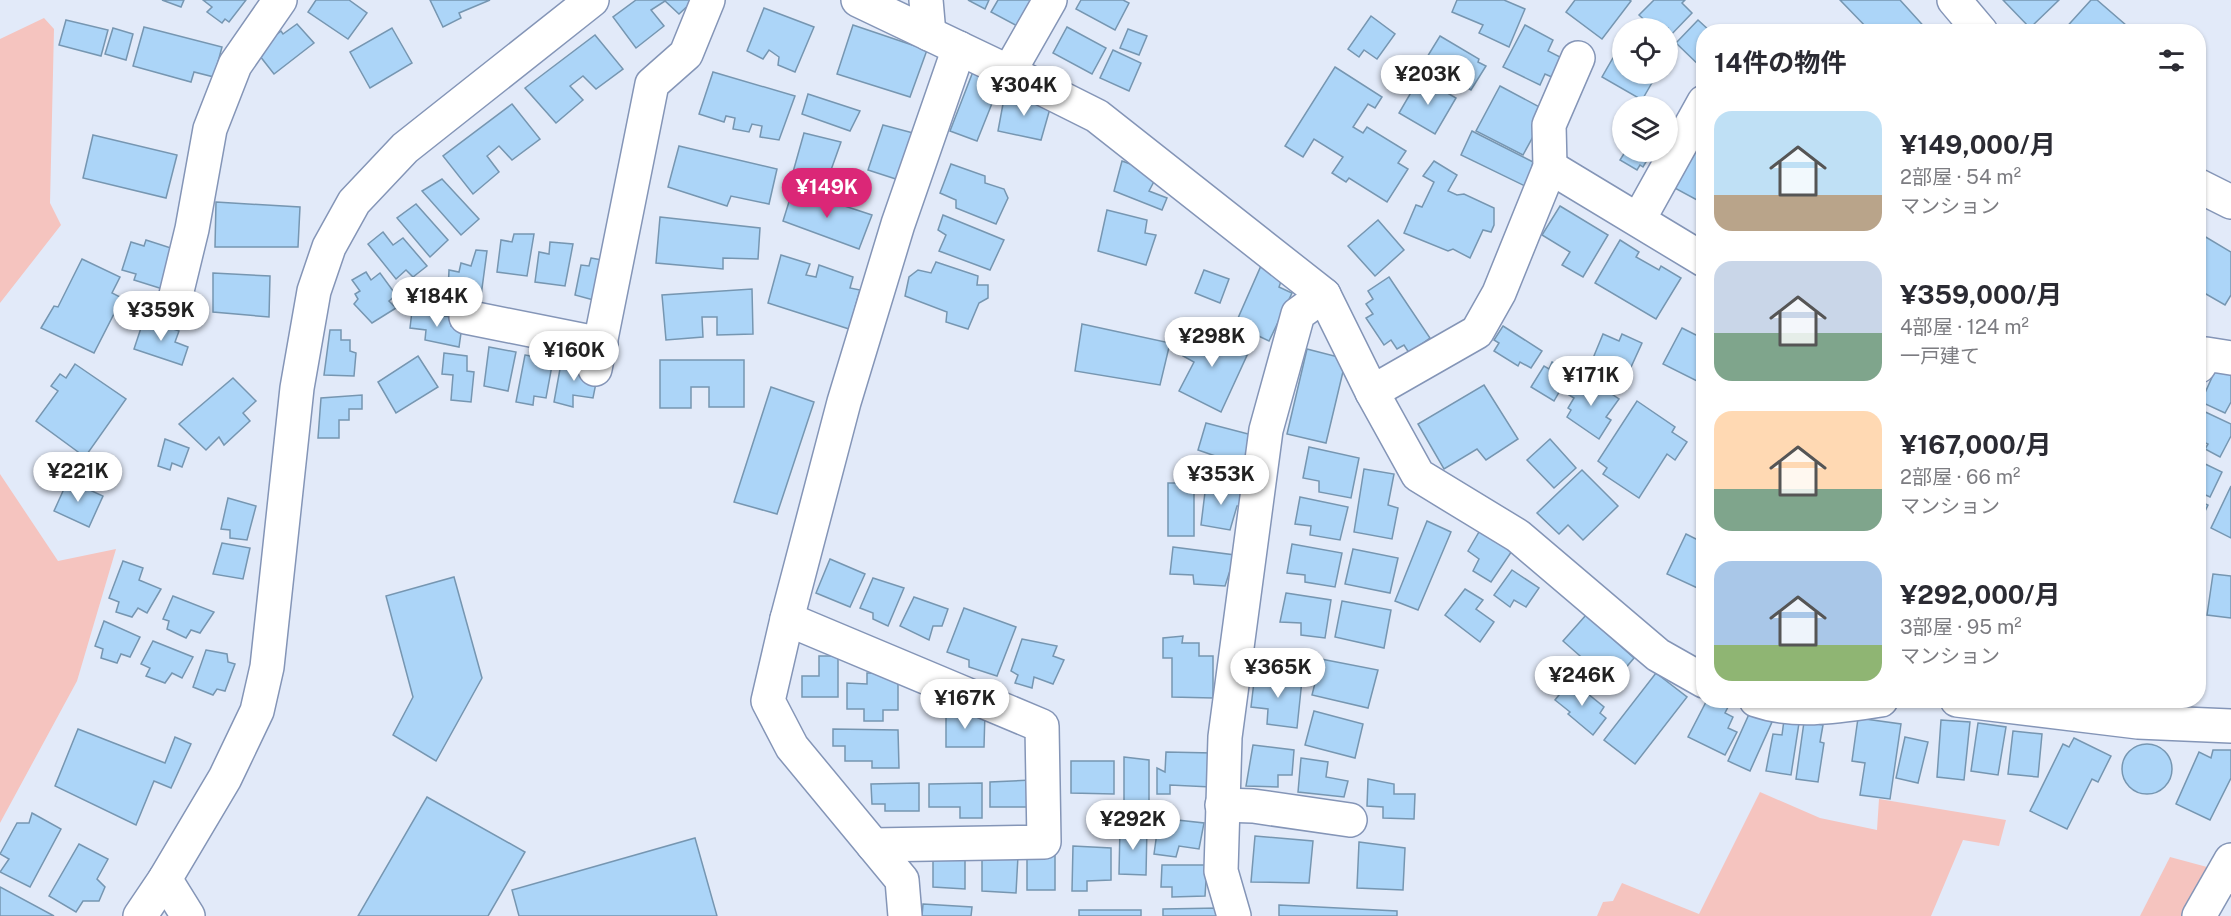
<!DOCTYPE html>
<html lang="ja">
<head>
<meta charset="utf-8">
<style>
	body { margin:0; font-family:"Public Sans","Noto Sans JP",sans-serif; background:#f7f7f7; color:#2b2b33; height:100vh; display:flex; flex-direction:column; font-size:22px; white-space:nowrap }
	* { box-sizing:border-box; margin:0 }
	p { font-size:20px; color:#7c7c81 }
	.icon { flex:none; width:33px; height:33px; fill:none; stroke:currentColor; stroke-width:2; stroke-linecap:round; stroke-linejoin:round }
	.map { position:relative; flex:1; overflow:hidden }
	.side { position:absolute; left:1696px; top:24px; width:510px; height:684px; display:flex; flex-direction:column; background:#fff; border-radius:24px; box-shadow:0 2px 4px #0004 }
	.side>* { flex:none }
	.tools { position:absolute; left:1612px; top:18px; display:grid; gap:12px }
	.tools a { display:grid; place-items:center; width:66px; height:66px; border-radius:50%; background:#fff; box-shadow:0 2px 4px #0004; font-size:30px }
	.price { position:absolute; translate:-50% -51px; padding:0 14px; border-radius:21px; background:#fff; color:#222; font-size:20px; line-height:39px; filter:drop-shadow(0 2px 3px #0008) }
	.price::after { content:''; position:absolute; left:50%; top:36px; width:18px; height:14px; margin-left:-9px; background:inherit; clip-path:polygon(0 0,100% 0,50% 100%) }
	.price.selected { background:#db2777; color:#fff }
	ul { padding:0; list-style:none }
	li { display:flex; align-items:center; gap:18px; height:150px; padding:0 18px }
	li span { display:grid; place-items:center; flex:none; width:168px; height:120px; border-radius:18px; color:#555 }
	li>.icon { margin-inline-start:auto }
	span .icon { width:72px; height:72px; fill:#fffc; stroke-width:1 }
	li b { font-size:26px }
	h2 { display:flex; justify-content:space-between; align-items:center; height:72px; padding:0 18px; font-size:26px }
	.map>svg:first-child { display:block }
	.green { fill:#f5c4bf }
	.building { fill:#acd5f8; stroke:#7696b1; stroke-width:1.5 }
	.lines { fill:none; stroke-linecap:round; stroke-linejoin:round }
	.minor-casing { stroke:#8495b7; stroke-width:36 }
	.minor { stroke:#fff; stroke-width:33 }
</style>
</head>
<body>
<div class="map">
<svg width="2231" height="916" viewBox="0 0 2231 916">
	<rect width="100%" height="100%" fill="#e2eaf9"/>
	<!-- green -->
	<g class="green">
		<path d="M44 18 54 29 50 203 61 225 0 303V39Z"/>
		<path d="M0 474 58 561 116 549 77 681 0 823Z"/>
		<path d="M1760 792 1820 818 1877 830 1879 799 2006 820 1999 846 1963 840 1931 916H1597L1603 902 1613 901 1622 883 1699 914Z"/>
		<path d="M2170 857 2207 867 2181 916H2140Z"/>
	</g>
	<!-- building -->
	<g class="building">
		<path d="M162 0H184L181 7Z"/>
		<path d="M203 0H246L229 22 225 19 222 23 207 12 212 7Z"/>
		<path d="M316 0H349L367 13 348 39 308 12Z"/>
		<path d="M430 0H490L459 13 461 18 443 27Z"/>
		<path d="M636 0H694L679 14 665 1 651 10 664 26 636 48 613 17Z"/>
		<path d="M968 0H989L985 9Z"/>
		<path d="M998 0H1032L1023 29 991 12Z"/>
		<path d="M1081 0H1123L1129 3 1115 30 1076 9Z"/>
		<path d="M1457 0H1504L1525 9 1509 47 1479 33 1483 25 1452 12Z"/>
		<path d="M1575 0H1629L1631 1 1602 39 1566 12Z"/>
		<path d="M1654 0H1685L1682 3 1692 13 1668 38V28H1653L1639 15Z"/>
		<path d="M1840 0H1900L1929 32H1871Z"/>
		<path d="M2003 0H2059L2030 28Z"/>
		<path d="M2091 0H2097L2134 32H2062Z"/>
		<path d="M764 8 814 27 795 72 778 65 779 57 769 50 763 59 747 51Z"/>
		<path d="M1371 16 1395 34 1377 59 1364 50 1359 57 1348 49Z"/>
		<path d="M66 20 108 30 101 56 59 45Z"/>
		<path d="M1698 20 1711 32H1704V70L1676 43Z"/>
		<path d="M297 24 314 43 274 74 256 51 281 31 283 34Z"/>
		<path d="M853 25 927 50 910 97 837 74Z"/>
		<path d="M1525 25 1553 40 1548 51 1564 59 1554 78 1545 74 1540 85 1503 67Z"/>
		<path d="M144 27 222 47 214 77 194 72 191 82 133 66Z"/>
		<path d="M1067 27 1106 48 1092 74 1053 53Z"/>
		<path d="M113 28 133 34 126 60 105 54Z"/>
		<path d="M392 28 412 63 370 88 350 52Z"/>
		<path d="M1128 29 1147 36 1139 55 1120 48Z"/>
		<path d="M595 35 623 69 596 89 583 76 570 86 583 100 556 123 525 88Z"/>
		<path d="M1440 36 1479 59 1478 62 1486 66 1471 90 1424 62Z"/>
		<path d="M1621 44 1623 45V74H1657L1642 100 1602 77Z"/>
		<path d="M1113 50 1141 63 1129 91 1100 78Z"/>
		<path d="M1335 67 1382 97 1375 108 1368 104 1353 127 1363 133 1367 127 1406 151 1398 163 1408 169 1387 202 1349 178 1346 182 1332 173 1343 157 1314 139 1303 157 1285 146Z"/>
		<path d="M974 69 994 75 988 90 997 91 977 141 950 131Z"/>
		<path d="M713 72 795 96 779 140 760 137 762 126 752 124 749 132 733 129 735 118 726 116 724 122 699 114Z"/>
		<path d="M1420 77 1456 98 1435 134 1399 113Z"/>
		<path d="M1500 86 1547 111 1523 155 1476 131Z"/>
		<path d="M1005 93 1051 105 1041 140 998 131Z"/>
		<path d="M808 94 860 111 850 131 802 114Z"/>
		<path d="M512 104 540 139 512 160 499 146 487 156 499 172 473 194 443 156Z"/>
		<path d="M883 125 917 134 902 181 868 170Z"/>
		<path d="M1472 131 1533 162 1527 187 1461 155Z"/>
		<path d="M804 133 841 142 826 184 793 172Z"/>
		<path d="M93 135 177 155 166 198 83 178Z"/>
		<path d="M679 146 777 169 769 204 731 196 727 206 668 187Z"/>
		<path d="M1693 146 1704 152V188L1697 200 1671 186Z"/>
		<path d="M1625 152H1652L1643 167 1640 165 1637 170 1620 160Z"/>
		<path d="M1122 161 1158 174 1149 191 1167 198 1162 210 1114 191Z"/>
		<path d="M1434 161 1457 175 1448 191 1457 195 1464 194 1494 208V225L1491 232 1483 230 1470 258 1453 249 1448 251 1404 233 1416 205 1422 207 1434 182 1423 176Z"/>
		<path d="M951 164 985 176V183L1004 189 1008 198 996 224 956 208V200L940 193Z"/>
		<path d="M442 179 479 219 461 235 422 191Z"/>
		<path d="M793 189 872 215 859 249 783 221Z"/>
		<path d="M216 202 300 207 298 247H215Z"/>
		<path d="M416 204 448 240 430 257 397 218Z"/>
		<path d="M1560 206 1608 235 1583 277 1562 265 1570 252 1542 235Z"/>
		<path d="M1107 210 1147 220 1145 233 1156 235 1146 265 1098 251Z"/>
		<path d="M943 215 1004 240 990 270 939 251 946 235 938 230Z"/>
		<path d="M660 217 760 228 758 259 723 258V269L656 263Z"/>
		<path d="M1378 220 1404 250 1375 276 1348 246Z"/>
		<path d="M383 232 393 245 403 238 427 266 413 277 406 270 396 279 368 244Z"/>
		<path d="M2199 233 2231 252V295L2225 305 2199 290Z"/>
		<path d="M514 234H534L527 276 497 272 501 240 512 242Z"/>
		<path d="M146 240 174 249 169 291 134 280 136 274 122 270 131 242 144 246Z"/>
		<path d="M1620 240 1639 252 1636 257 1659 270 1661 266 1681 278 1656 319 1595 283Z"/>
		<path d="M550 242 573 244 565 286 535 282 539 252 549 254Z"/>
		<path d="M476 250 487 251 481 296 448 291 449 270 459 272 461 263 471 266Z"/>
		<path d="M781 255 810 264 806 275 816 277 819 265 853 277 850 288 860 290 849 329 768 303Z"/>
		<path d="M591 258 608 261 601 302 575 295 581 265 589 266Z"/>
		<path d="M82 259 120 277 112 293 122 298 94 353 41 328 54 306 58 307Z"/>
		<path d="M1264 259 1284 273 1279 287 1292 293 1269 341 1235 325Z"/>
		<path d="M936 262 978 276 977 285H988V298L979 303 968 329 946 322 947 312 905 296 909 277 918 270 931 273Z"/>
		<path d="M1204 270 1229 279 1220 303 1195 293Z"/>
		<path d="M366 272 371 280 380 273 396 295 389 301 396 308 372 323 354 304 358 299 355 294 360 291 352 280Z"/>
		<path d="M213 273 270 276 269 317 213 312Z"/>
		<path d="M1389 277 1430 338 1409 353 1404 345 1397 349 1391 340 1384 345 1366 318 1373 314 1366 304 1373 299 1368 291Z"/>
		<path d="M752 289 753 334 717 335V317H702L703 337 666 340 662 295Z"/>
		<path d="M412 311 451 317V326H462L459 347 425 340 426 330 410 328Z"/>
		<path d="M144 319 179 331 175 342 188 347 182 365 134 349Z"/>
		<path d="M1082 324 1170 343 1160 385 1075 371Z"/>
		<path d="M1199 326 1249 351 1221 412 1179 391 1194 362 1183 356Z"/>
		<path d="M1503 326 1542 351 1531 368 1520 362 1518 366 1494 351 1499 343 1494 340Z"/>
		<path d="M1682 328 1704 339V367L1697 381 1663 364Z"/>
		<path d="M330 330H341V340H350V351L356 353 354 376 324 375Z"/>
		<path d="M1603 334 1619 341 1622 334 1642 343 1626 378 1591 363Z"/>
		<path d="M489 347 516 352 508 391 484 386Z"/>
		<path d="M1307 349 1346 359 1326 443 1287 434Z"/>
		<path d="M444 353 467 356V371L474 372 471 402 451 400 453 375 442 374Z"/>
		<path d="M525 355 553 360 546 398 534 396 533 405 516 402Z"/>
		<path d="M418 356 438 387 396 413 378 382Z"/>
		<path d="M562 358 580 362 597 378 593 398 573 395V407L554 402Z"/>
		<path d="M660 360H744V407H709V387H691V408H660Z"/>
		<path d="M1552 362 1570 373 1554 401 1531 387 1544 366 1549 369Z"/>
		<path d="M75 364 126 399 85 457 36 421 58 391 51 386 60 374 66 378Z"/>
		<path d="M2217 366 2231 372V402L2225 413 2201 402Z"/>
		<path d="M233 378 256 401 243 413 250 421 224 445 219 437 206 450 179 424Z"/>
		<path d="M1588 378 1619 399 1606 417 1611 420 1599 439 1567 417 1571 410 1568 408 1574 398 1569 395 1580 379 1585 383Z"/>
		<path d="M1484 385 1518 439 1486 460 1477 449 1444 469 1418 424Z"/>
		<path d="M771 387 814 402 777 514 734 502Z"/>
		<path d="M362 395V409H349V420H339V438H318L321 398Z"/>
		<path d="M1637 401 1675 427 1672 432 1687 442 1675 460 1667 454 1639 498 1603 474 1607 468 1598 461Z"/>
		<path d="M2199 409 2231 424V436L2220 457 2205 449 2208 444 2199 440Z"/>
		<path d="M1206 423 1256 436 1247 467 1198 450Z"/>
		<path d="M165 439 189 448 182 467 172 463 170 470 158 466Z"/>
		<path d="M1550 439 1576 468 1554 488 1527 460Z"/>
		<path d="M1309 447 1359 458 1351 498 1319 492V481L1303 478Z"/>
		<path d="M2199 461 2222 472 2210 497 2199 492Z"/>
		<path d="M1364 469 1394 474 1388 505 1398 508 1392 539 1354 532Z"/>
		<path d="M1582 470 1618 506 1583 540 1568 525 1559 534 1537 513Z"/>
		<path d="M68 480 103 496 89 527 54 511Z"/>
		<rect x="1168" y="483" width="26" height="53"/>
		<path d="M1206 484 1246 491 1244 506H1237L1230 530 1201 525Z"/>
		<path d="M2231 486V538L2211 528Z"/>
		<path d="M1300 497 1348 507 1340 540 1310 535 1311 526 1295 524Z"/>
		<path d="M228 498 256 506 247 540 230 538V530L221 529Z"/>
		<path d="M2199 501 2208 505 2199 524Z"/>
		<path d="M1427 521 1451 532 1418 610 1395 601Z"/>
		<path d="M1483 525 1514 548 1491 582 1473 571 1479 559 1468 551Z"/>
		<path d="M1686 534 1704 543V591L1667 574Z"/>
		<path d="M222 543 250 548 243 579 213 574Z"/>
		<path d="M1292 544 1342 553 1335 587 1305 582V575L1287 573Z"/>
		<path d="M1173 547 1235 555 1225 586 1194 584 1193 575 1170 574Z"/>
		<path d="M1353 549 1398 558 1390 593 1345 584Z"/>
		<path d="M830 559 865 574 850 607 816 593Z"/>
		<path d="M123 561 143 568 139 580 161 589 147 613 138 608 132 617 116 612 119 602 109 598Z"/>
		<path d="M1512 570 1539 588 1526 607 1514 600 1510 607 1494 595Z"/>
		<path d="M2213 574 2231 576V618L2207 615Z"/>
		<path d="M454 577 482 678 436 761 393 735 413 697 386 596Z"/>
		<path d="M2199 577 2205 578 2200 614H2199Z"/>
		<path d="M873 578 904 588 888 626 873 619V613L860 608Z"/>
		<path d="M1465 589 1483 600 1476 609 1494 622 1480 642 1445 615Z"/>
		<path d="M1286 593 1331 600 1325 638 1301 635V623L1280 622Z"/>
		<path d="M173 596 214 612 200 633 191 630 186 638 167 629 169 621 163 619Z"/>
		<path d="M914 597 948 609 942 626H933L929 640 900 626Z"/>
		<path d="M1342 601 1391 610 1384 648 1335 637Z"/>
		<path d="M964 608 1016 627 997 676 969 667V660L947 652Z"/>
		<path d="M1586 615 1634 658 1612 684 1563 641Z"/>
		<path d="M104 621 140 637 130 657 121 654 117 663 101 658 103 649 95 646Z"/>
		<path d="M1183 636 1182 643H1199V656H1213V698L1172 697V658H1163V638Z"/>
		<path d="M1022 639 1057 646 1053 656 1064 660 1053 684 1034 677 1032 688 1015 683 1018 675 1011 671Z"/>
		<path d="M153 641 193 657 182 678 172 673 165 683 146 676 150 668 141 664Z"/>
		<path d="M206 650 227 654 228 662 235 664 225 691 217 689 213 695 193 687Z"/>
		<path d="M819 656H838V697H802V676H819Z"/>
		<path d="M1321 659 1378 670 1368 708 1312 695Z"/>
		<path d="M867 673H898V710H883V721H864V709H847V683L867 684Z"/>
		<path d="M1255 673 1302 680 1297 728 1267 724 1268 709 1251 707Z"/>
		<path d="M1656 673 1687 697 1635 764 1604 740Z"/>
		<path d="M1571 680 1604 707 1600 713 1606 718 1593 735 1568 714 1570 712 1555 700Z"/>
		<path d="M1707 700H1715L1728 707 1725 713 1733 717 1728 728 1737 732 1725 755 1688 737Z"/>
		<path d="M1314 711 1363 724 1355 758 1305 745Z"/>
		<path d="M985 712 984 747H946V714Z"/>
		<path d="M1750 712 1772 722 1750 771 1728 761Z"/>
		<path d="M1858 718 1901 724 1890 799 1860 795 1865 763 1852 761Z"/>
		<path d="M1784 720 1799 723 1791 775 1766 771 1773 734 1782 735Z"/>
		<path d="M1941 720 1970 722 1964 780 1937 777Z"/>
		<path d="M1804 722 1823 725 1820 742 1824 743 1818 782 1796 779Z"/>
		<path d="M1978 723 2006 727 1998 775 1971 771Z"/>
		<path d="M78 729 165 763 175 737 191 744 171 788 154 781 136 825 55 786Z"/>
		<path d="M833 729 898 730 899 768H872V761H845V746H833Z"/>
		<path d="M2013 731 2042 734 2038 777 2008 774Z"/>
		<path d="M1905 737 1928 742 1918 783 1896 778Z"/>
		<path d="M2074 738 2111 756 2098 782 2092 779 2067 829 2030 811 2063 744 2069 747Z"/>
		<circle cx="2147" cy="769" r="25"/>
		<path d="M1253 745 1294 750 1292 775H1278V787L1246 786Z"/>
		<path d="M2213 750H2231V778L2210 820 2176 804 2199 752 2211 758Z"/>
		<path d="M1166 752 1213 753 1211 787 1170 785V794H1157V768L1165 772Z"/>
		<path d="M1124 757 1149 760V810H1124Z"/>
		<path d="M1301 758 1328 762 1326 777 1348 781 1344 797 1298 792Z"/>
		<path d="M1071 761H1114V794L1071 793Z"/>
		<path d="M1368 779 1394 784V794H1415L1414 819 1383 818V807L1367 806Z"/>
		<path d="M1031 780V807H990V782Z"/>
		<path d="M919 783V811H885V804H872L871 784Z"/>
		<path d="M982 783V818H960V807H929V784Z"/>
		<path d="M427 797 525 852 488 916H358Z"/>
		<path d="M32 813 61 829 30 887 0 872 9 859 0 854 17 823H29Z"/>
		<path d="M1159 818 1204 823 1199 849 1179 846 1176 857 1154 854Z"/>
		<path d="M1120 827H1147L1146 875 1119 874Z"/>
		<path d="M1255 836 1313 841 1309 883 1251 882Z"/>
		<path d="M695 838 717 916H519L512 890Z"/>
		<path d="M1359 842 1405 848 1403 890 1357 888Z"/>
		<path d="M79 844 108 859 97 879 105 887 99 901H83L76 912 49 896Z"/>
		<path d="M1073 846 1111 848V880L1087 881V891H1072Z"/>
		<path d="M1055 853V890H1027V854Z"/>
		<path d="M982 854 1018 856 1016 893 982 891Z"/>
		<path d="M965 859V889L933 887V860Z"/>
		<path d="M1162 865H1207L1205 896 1172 897V887H1161Z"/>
		<path d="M0 887 54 916H0Z"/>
		<path d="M923 904 972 907 971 916H922Z"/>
		<path d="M1279 905 1397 911V916H1279Z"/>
		<path d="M1219 908V916H1163V909Z"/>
		<rect x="1079" y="910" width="62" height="6"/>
	</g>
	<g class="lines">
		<!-- minor casing -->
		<g class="minor-casing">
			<g id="minor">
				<path d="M858 0 1009 72 1097 116 1324 295 1372 392 1418 475 1518 536 1658 655 1704 681"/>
				<path d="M926 0 929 34"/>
				<path d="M1954 0 1981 32"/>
				<path d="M1009 72 1050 0"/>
				<path d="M1550 167 1704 260"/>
				<path d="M2199 186 2231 202"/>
				<path d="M1639 219 1704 102"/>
				<path d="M175 299 192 229 210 129 235 65 280 0"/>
				<path d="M466 317 601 344"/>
				<path d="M2199 366 2206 354 2231 358"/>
				<path d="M595 369 652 84 686 54 708 0"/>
				<path d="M1372 392 1477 332 1499 293 1550 167 1549 125 1578 58"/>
				<path d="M787 619 1042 726 1044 842 873 845"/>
				<path d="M1756 700C1796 714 1840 706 1881 700"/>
				<path d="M1957 700 2138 722 2231 726"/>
				<path d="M1222 805 1253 806 1350 820"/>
				<path d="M165 879 188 916"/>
				<path d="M140 916 165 879 225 778 257 711 267 667 297 388 314 291 329 247 354 202 405 148 592 0"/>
				<path d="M905 916 902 880 792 747 768 701 787 619 844 402 898 224 959 48"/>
				<path d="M1234 916 1221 871 1225 737 1266 430 1298 314 1324 295"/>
				<path d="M2199 916 2231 860"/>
			</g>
		</g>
		<!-- minor -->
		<use href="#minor" class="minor"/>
	</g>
</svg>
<div class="tools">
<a><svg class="icon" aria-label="locate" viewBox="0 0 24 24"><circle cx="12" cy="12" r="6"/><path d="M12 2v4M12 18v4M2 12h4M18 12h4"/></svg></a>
<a><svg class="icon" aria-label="layers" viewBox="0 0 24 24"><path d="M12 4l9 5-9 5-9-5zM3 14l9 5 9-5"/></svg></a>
</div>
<b class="price" style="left:1428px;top:106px">¥203K</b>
<b class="price" style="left:1024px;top:117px">¥304K</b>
<b class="price selected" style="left:827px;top:219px">¥149K</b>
<b class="price" style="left:437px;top:328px">¥184K</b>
<b class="price" style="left:161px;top:342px">¥359K</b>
<b class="price" style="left:1212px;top:368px">¥298K</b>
<b class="price" style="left:574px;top:382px">¥160K</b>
<b class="price" style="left:1591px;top:407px">¥171K</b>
<b class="price" style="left:78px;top:503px">¥221K</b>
<b class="price" style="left:1221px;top:506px">¥353K</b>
<b class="price" style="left:1278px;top:699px">¥365K</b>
<b class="price" style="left:1582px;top:707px">¥246K</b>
<b class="price" style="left:965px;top:730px">¥167K</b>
<b class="price" style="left:1133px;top:851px">¥292K</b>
<section class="side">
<h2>14件の物件<svg class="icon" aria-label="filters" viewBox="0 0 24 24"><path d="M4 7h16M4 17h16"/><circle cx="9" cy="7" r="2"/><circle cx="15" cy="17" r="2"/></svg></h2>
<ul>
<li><span style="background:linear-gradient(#bfe0f5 70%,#b9a48a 0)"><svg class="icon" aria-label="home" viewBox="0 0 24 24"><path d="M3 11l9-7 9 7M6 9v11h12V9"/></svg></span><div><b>¥149,000/月</b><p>2部屋 · 54 m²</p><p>マンション</p></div></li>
<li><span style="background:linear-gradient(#c9d6e8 60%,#7fa58c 0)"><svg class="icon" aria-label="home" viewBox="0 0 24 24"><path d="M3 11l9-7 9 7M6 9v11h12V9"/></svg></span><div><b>¥359,000/月</b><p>4部屋 · 124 m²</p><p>一戸建て</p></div></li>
<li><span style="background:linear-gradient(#ffd9b3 65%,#7fa58c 0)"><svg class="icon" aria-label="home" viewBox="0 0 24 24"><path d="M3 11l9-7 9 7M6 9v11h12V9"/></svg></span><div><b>¥167,000/月</b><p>2部屋 · 66 m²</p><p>マンション</p></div></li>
<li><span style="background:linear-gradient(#a9c7e8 70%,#8fb573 0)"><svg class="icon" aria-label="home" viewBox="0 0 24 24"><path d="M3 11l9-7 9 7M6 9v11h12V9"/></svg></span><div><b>¥292,000/月</b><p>3部屋 · 95 m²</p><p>マンション</p></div></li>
</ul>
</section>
</div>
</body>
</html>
